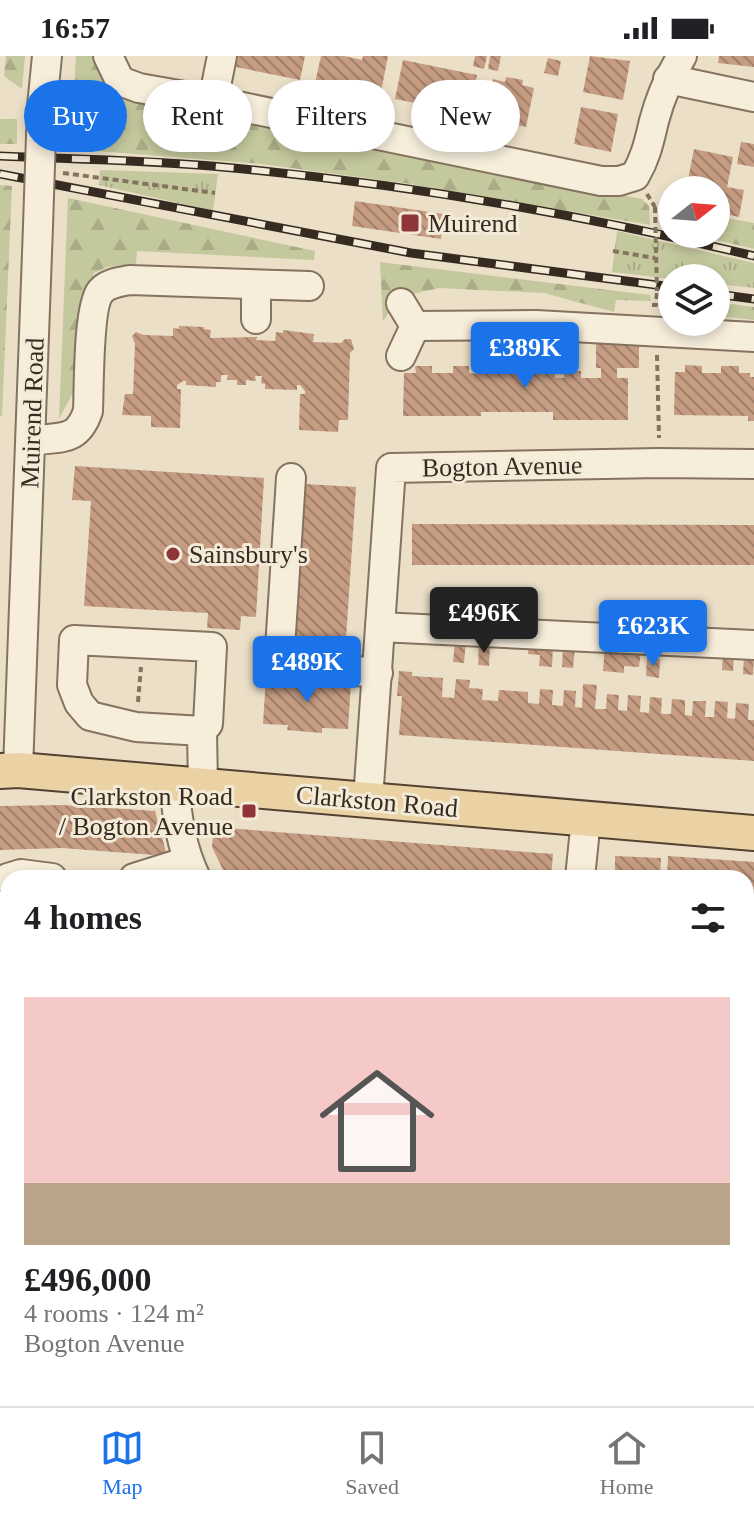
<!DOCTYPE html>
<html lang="en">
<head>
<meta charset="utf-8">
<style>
	body { margin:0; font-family:"Times New Roman",serif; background:#f6f6f6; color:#202124; height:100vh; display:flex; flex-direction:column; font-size:30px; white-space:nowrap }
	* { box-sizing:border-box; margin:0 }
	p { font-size:26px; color:#757577 }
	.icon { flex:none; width:44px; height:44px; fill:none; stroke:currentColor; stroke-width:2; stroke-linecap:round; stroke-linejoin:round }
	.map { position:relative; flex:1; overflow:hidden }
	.side { position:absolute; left:0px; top:814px; width:754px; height:536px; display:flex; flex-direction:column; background:#fff; border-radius:24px 24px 0 0; box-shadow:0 4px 12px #0003 }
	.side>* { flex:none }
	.guide { position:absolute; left:24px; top:24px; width:706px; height:72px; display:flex; gap:16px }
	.needle { width:52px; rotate:73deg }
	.fabs { position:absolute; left:658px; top:120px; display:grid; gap:16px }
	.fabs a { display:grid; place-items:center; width:72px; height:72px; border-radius:50%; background:#fff; box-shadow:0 4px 12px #0003; font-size:40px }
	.price { position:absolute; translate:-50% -68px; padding:0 18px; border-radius:8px; background:#1a73e8; color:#fff; font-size:26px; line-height:52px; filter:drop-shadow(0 2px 4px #0008) }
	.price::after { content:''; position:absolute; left:50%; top:48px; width:24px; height:18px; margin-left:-12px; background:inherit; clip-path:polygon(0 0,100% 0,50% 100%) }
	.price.active { background:#222; color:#fff }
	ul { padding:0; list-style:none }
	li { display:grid; align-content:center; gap:16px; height:424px; padding:0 24px }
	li+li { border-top:2px solid #e0e0e0 }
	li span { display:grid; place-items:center; height:248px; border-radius:0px; color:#555 }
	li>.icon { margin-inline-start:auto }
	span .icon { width:144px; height:144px; fill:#fffc; stroke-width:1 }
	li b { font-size:34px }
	h2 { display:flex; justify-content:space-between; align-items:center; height:96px; padding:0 24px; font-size:34px }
	.chip { padding:0 28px; border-radius:36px; background:#fff; box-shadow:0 4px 12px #0003; font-size:28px; line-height:72px }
	.chip.active { background:#1a73e8; color:#fff }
	.status { display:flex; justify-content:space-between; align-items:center; height:56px; padding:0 40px; background:#fff; direction:ltr }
	.status svg { height:22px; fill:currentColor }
	.menu { display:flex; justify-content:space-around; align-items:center; height:112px; border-top:2px solid #e0e0e0; background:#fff; font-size:22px; color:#757577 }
	.menu a { display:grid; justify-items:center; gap:4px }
	.menu .active { color:#1a73e8 }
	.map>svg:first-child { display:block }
	.grass { fill:url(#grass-tufts) }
	.forest { fill:url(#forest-firs) }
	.cemetery { fill:url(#cemetery-stones) }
	.building { fill:url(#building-back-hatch) }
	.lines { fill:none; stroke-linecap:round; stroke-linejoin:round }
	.minor-casing { stroke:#85725f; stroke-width:32 }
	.major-casing { stroke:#544132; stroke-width:38 }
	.path { stroke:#85725f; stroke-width:4; stroke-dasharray:6 4; stroke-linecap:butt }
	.minor { stroke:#f6eddb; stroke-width:28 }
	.major { stroke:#ead2a4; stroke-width:34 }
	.rail-casing { stroke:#372b21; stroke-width:9 }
	.rail { stroke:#f3ead7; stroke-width:6; stroke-dasharray:18; stroke-linecap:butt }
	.minor-bridge-casing { stroke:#85725f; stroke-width:32; stroke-linecap:butt }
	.path-bridge { stroke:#85725f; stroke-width:4; stroke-dasharray:6 4; stroke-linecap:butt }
	.minor-bridge { stroke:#f6eddb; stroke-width:28 }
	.poi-dot { fill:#8f3438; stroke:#f3ead7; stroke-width:3 }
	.labels { text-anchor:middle; stroke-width:6; stroke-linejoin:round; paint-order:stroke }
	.poi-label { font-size:26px; fill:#372b21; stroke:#f3ead7; text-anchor:start }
	.street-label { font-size:26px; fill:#372b21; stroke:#f3ead7 }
</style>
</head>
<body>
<div class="status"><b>16:57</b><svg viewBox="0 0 49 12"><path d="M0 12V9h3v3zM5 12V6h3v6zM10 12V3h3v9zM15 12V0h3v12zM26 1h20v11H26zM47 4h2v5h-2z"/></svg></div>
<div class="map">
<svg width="754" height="1350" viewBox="0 0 754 1350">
	<defs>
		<pattern id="grass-tufts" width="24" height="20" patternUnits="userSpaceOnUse" patternTransform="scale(2)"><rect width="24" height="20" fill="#c4c89d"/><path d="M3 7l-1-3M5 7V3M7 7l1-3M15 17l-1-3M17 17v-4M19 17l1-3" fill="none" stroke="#a9ac87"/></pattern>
		<pattern id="forest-firs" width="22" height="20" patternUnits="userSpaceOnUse" patternTransform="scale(2)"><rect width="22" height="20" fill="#c4c89d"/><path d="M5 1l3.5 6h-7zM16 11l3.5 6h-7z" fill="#a9ac87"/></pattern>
		<pattern id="cemetery-stones" width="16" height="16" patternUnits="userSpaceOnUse" patternTransform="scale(2)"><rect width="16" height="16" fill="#bbbe9b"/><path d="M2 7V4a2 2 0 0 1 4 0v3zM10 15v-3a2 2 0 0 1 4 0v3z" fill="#a1a385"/></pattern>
		<pattern id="building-back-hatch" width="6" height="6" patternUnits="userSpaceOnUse" patternTransform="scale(2)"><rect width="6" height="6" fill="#c59c82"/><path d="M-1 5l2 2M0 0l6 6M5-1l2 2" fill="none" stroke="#a17f6a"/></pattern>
	</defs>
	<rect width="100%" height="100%" fill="#ebdfc8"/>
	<!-- grass -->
	<g class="grass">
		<path d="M100 114 218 118 213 155 99 129Z"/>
		<path d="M617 175 754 207V232L716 228V222L672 223 612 216Z"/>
	</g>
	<!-- forest -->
	<g class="forest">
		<path d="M6 0H25L22 33 4 20Z"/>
		<path d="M76 0H104L106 35 642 143 649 150 650 169 404 127 261 108 71 93Z"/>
		<rect x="0" y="63" width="17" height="25"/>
		<path d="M0 129 12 130 2 360H0Z"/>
		<path d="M68 142 315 195 314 204 137 195 136 208 107 211 94 217 89 232 83 318 59 363Z"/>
		<path d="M716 160 754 167V193L690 178H716Z"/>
		<path d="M380 206 650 239 651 245 616 244 614 256 544 237 439 232 400 241 383 265Z"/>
		<path d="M716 246 754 251V264L716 260Z"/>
	</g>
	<!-- cemetery -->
	<path class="cemetery" d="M8 1092V1342H525L534 1350H0V1099Z"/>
	<!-- building -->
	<g class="building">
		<path d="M238 0H305L300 24 236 11Z"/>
		<path d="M321 0H344L362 4 363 0H388L380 41 315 27Z"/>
		<path d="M475 0H487L484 13 473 10Z"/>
		<path d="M490 0H501L498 15 488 13Z"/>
		<path d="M590 0 630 5 623 44 583 36Z"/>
		<path d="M719 0H754V11L718 7Z"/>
		<path d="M548 2 561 5 558 20 544 17Z"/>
		<path d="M403 4 477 19 469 58 395 43Z"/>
		<path d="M506 21 523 24 522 29 534 32 526 71 485 62 493 23 505 26Z"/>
		<path d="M581 51 618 58 611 96 574 88Z"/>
		<path d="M741 86 754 88V111L737 108Z"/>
		<path d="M694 93 733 101 727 131 744 134 739 161 716 156V134H686Z"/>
		<path d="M355 145 444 158 441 183 352 170Z"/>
		<path d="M179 270 204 271V273L211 274 210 282 257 281 256 284 275 285 276 276 283 277V274L314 278 313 286 341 287 345 283H351L354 293 350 297 348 364H339L338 376 299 374 300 338H305V335L300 329H297V334L265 333V328L261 327 262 320H255L256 325 246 324V329H237V324H227L228 319H221V326H216V331L186 329V325H183L177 329V333H181L180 372 151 371V360L122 359 125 338H133L135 288 132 280 136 276 144 279 173 280V272L179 273Z"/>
		<path d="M596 288H639V312H617V322H628V364H553V356H481V360H403L404 317H416L415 310H432V317H453V310H469V317L478 318 477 313H490V306H505V313H526V306H543V313H555V322H564V315H581V322H601V312H596Z"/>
		<path d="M685 309 702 310V317H721V310H739V317H750V321H754V365H748V360L674 359 675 316H685Z"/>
		<path d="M75 410 264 422 256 561 241 560 240 574 207 572 208 557 84 550 91 445 72 444Z"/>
		<path d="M306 428 356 431 345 598 294 594Z"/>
		<path d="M412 468 754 469V509H412Z"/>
		<path d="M455 586H466L464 607 453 606Z"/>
		<path d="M529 586 553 591 552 611 539 610 540 599 528 598Z"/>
		<path d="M479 588 490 589 489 610 478 609Z"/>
		<path d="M605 588 641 593 639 611 624 610V617L603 615Z"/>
		<path d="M563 591 575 592 573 612 562 611Z"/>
		<path d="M723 598 734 599 733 615 722 614Z"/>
		<path d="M744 600H754L753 619 743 618Z"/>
		<path d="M647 602 660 603 659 622 646 620Z"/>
		<path d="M399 615 412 616V620L443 622 442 641 454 642 456 623 470 624 469 632 483 633 482 644 498 645 499 634 528 636V647L539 648 540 633 553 634 552 649 563 650 564 634 576 635 575 651 582 652 583 628 597 629 595 653H606L607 638 619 639 618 654 627 655 628 639 641 640 640 656 649 657 650 641 662 642 661 657 664 658H671L672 643 685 644V659L692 660 693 645H706L705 661H714L715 645 728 646 727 662 735 663 736 647 749 648 748 664H754V705L399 679 402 640H397Z"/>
		<path d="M266 620 351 626 348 673 322 672V677L287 674 288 669 263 668Z"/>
		<path d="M62 749 155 755 167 800 62 792 0 794V750Z"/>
		<path d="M214 771 553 798 551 822H331L260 816 263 822H227L212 791Z"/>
		<path d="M615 800 661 802 660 822H615Z"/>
		<path d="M668 800 754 806V844H746V822H667Z"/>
		<path d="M746 960 754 961V990H746Z"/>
		<path d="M749 1065H754V1095L747 1094Z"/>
		<path d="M746 1213 754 1214V1243H746Z"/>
		<path d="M668 1342H704L698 1350H679Z"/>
	</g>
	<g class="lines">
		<!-- minor casing -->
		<g class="minor-casing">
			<g id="minor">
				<path d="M108 0 120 25 139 32 213 45 601 125H619L635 120C646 101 649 86 654 65 660 42 669 21 682 0"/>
				<path d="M668 23 754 41"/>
				<path d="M213 45 222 0"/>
				<path d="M42 50 47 0"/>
				<path d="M256 263V229"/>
				<path d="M415 270 536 269 754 281"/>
				<path d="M401 300 415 270 401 247"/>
				<path d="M31 385C61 380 77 387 88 355 89 333 88 249 101 235 108 227 120 226 130 224L309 230"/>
				<path d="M291 422 279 608 378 617"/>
				<path d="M380 571 754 589"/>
				<path d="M202 675 136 671 90 660 79 647 72 629 74 584 212 591 208 668 202 675 203 731"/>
				<path d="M18 714 38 170"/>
				<path d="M174 727C177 761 181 791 196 822"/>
				<path d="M368 744 391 412 659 407 754 408"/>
				<path d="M8 822 21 818 52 822"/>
				<path d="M134 822 188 805"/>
				<path d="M580 822 586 763"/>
				<path d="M746 902H754"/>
				<path d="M0 955 8 975"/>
				<path d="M746 1026 754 1027"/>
				<path d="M0 1143 8 1139"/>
				<path d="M746 1278 754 1279"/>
				<path d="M746 1305 754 1312"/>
				<path d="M145 1342 172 1350"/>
				<path d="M487 1342 496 1350"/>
				<path d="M552 1342 561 1350"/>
				<path d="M63 1350 88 1343 121 1342"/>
			</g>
		</g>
		<!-- major casing -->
		<g class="major-casing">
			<path id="major" d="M0 715 18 714 754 777"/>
		</g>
		<!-- path -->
		<g class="path">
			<path d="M63 117 215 137"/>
			<path d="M647 138 655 151"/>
			<path d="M613 195 655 202"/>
			<path d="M652 249H656L657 235"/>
			<path d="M657 299 659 382"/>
			<path d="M138 646 141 611"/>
		</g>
		<!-- minor -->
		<use href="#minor" class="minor"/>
		<!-- major -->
		<use href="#major" class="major"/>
		<!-- rail casing -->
		<g class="rail-casing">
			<g id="rail">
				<path d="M0 100C70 103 141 104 211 110 394 126 576 157 754 200"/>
				<path d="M0 118 411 197 672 231"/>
				<path d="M716 238 754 243"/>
			</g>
		</g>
		<!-- rail -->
		<use href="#rail" class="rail"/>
		<!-- minor-bridge casing -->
		<g class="minor-bridge-casing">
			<path id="minor-bridge" d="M38 170 42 50"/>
		</g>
		<!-- path-bridge -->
		<path class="path-bridge" d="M655 151 657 235"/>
		<!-- minor-bridge -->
		<use href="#minor-bridge" class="minor-bridge"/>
	</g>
	<!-- markers -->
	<g class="poi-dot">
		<rect x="400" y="157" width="20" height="20" rx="4"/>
		<circle cx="173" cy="498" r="8"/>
		<rect x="241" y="747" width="16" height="16" rx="4"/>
	</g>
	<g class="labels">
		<!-- poi labels -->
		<g class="poi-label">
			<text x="428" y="176">Muirend</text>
			<text x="189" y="507">Sainsbury's</text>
			<text x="233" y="749" text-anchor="end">Clarkston Road<tspan x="233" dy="30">/ Bogton Avenue</tspan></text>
		</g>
		<!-- street labels -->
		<g class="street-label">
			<text transform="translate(32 357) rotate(-88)" y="9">Muirend Road</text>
			<text transform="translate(502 410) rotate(-1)" y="9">Bogton Avenue</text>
			<text transform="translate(377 745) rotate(5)" y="9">Clarkston Road</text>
		</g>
	</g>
</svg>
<div class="fabs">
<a><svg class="needle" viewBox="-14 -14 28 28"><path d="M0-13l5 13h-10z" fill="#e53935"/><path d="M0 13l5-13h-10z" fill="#757577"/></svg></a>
<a><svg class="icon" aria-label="layers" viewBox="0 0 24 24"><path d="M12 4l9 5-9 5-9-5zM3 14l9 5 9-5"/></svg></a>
</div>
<b class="price" style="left:525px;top:334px">£389K</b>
<b class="price active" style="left:484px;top:599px">£496K</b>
<b class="price" style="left:653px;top:612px">£623K</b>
<b class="price" style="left:307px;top:648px">£489K</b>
<div class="guide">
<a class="chip active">Buy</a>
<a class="chip">Rent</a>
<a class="chip">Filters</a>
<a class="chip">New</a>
</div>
<section class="side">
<h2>4 homes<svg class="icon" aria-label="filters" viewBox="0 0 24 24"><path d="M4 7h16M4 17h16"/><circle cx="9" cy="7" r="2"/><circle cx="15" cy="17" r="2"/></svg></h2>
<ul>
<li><span style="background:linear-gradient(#f6c9c9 75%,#b9a48a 0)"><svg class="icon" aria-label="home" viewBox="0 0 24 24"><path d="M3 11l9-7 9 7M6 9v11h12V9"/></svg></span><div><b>£496,000</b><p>4 rooms · 124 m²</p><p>Bogton Avenue</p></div></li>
</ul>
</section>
</div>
<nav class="menu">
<a class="active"><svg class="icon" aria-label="map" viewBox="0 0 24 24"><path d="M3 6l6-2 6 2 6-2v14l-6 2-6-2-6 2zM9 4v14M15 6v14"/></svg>Map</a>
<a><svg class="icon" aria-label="saved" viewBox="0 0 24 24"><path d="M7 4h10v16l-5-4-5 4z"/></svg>Saved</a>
<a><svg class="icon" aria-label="home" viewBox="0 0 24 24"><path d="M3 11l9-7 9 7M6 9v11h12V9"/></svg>Home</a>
</nav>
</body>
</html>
